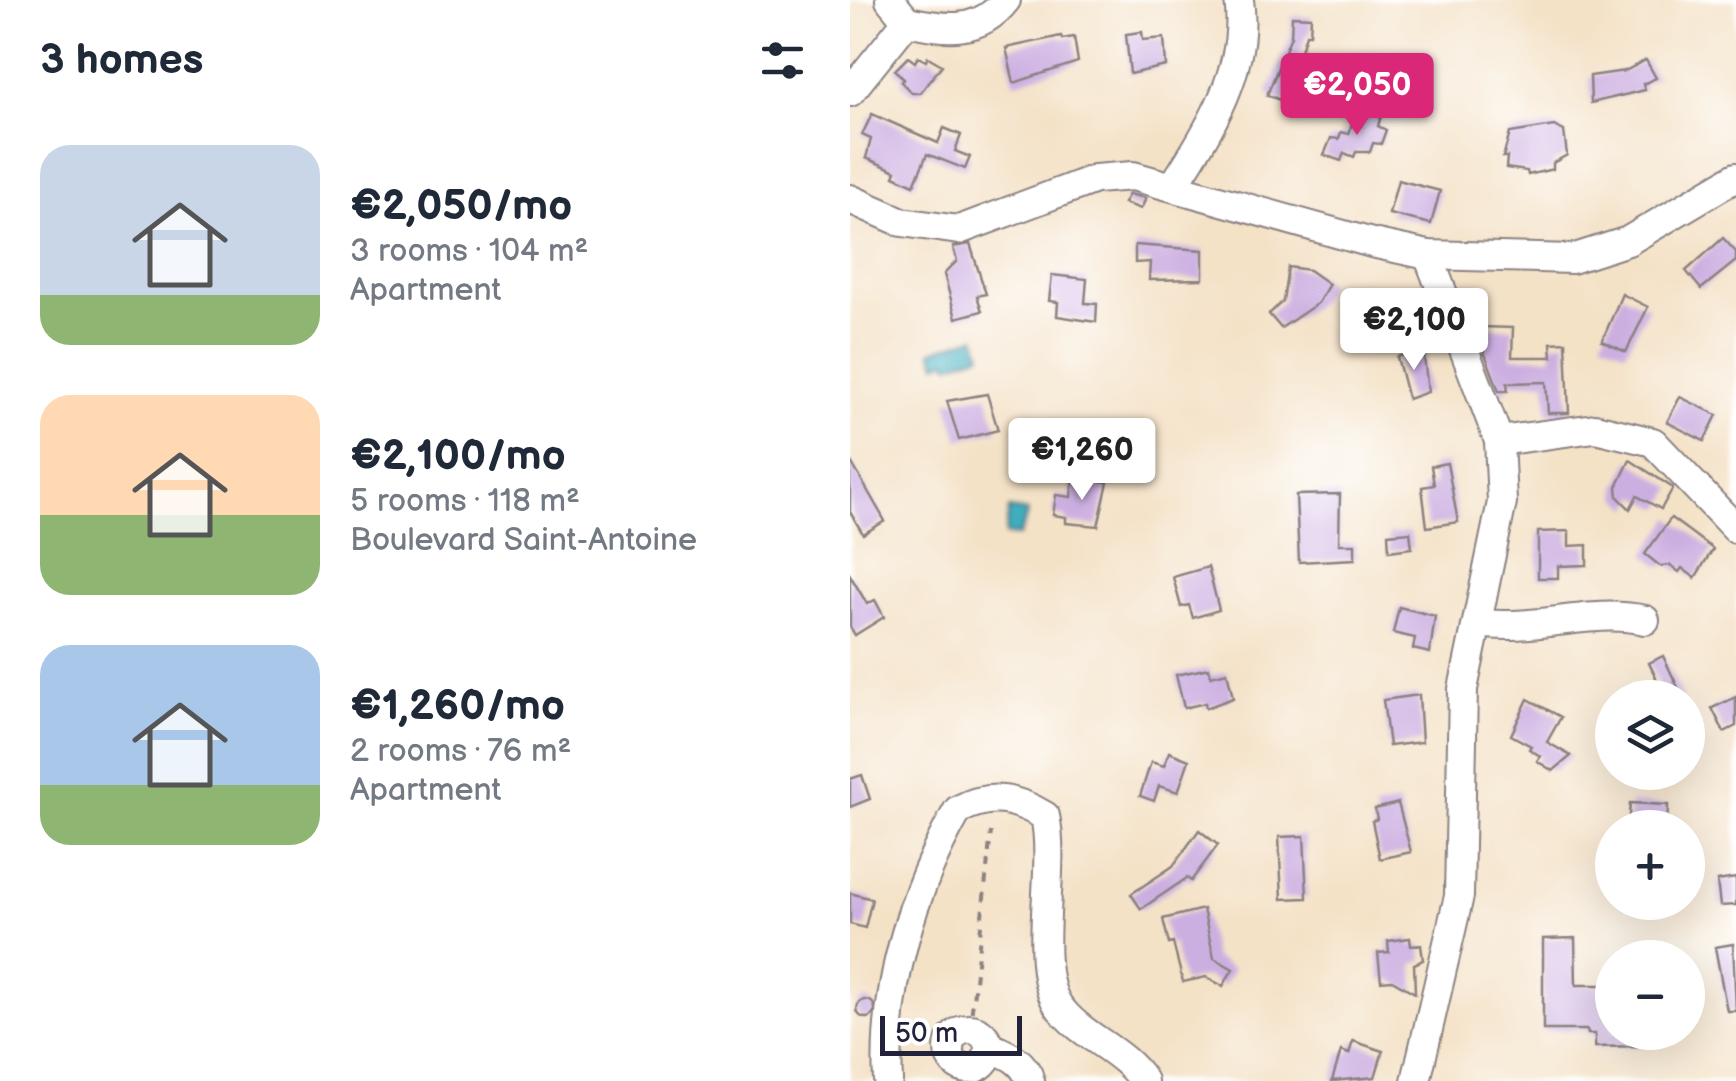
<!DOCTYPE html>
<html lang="en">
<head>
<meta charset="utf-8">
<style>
	body { margin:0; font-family:"Balsamiq Sans",sans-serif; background:#f2f2f3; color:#1f2937; height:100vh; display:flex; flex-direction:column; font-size:38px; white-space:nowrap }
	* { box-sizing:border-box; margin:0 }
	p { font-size:32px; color:#747a83 }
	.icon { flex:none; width:55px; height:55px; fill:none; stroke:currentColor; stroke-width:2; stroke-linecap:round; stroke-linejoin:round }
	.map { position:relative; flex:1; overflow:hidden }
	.side { display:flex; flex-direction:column; background:#fff; width:850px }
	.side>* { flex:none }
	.tools { position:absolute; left:745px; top:680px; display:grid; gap:20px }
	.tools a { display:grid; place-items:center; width:110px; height:110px; border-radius:50%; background:#fff; box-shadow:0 10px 40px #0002; font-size:50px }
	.scale { position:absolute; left:30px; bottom:25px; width:142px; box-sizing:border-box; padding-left:10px; border:5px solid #22223b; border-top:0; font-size:28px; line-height:35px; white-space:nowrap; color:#22223b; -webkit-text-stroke:8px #fff; paint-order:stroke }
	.price { position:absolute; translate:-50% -85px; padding:0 22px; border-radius:10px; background:#fff; color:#222; font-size:32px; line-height:65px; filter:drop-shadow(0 2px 5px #0008) }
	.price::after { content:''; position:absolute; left:50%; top:60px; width:30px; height:22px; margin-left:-15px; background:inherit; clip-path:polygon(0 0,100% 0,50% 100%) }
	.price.active { background:#db2777; color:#fff }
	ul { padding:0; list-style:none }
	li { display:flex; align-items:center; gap:30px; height:250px; padding:0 40px }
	li span { display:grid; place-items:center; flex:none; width:280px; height:200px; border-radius:30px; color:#555 }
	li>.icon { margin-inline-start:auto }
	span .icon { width:120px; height:120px; fill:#fffc; stroke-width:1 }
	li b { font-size:42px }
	h2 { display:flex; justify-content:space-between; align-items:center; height:120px; padding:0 40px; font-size:42px }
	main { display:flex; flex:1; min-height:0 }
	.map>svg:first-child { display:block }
	.water { fill:#3fadbd; stroke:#30687c; stroke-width:2.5 }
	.building { fill:#ccafe1 }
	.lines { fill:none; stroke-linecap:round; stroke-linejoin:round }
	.minor-casing { stroke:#8b8281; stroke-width:32 }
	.path { stroke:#8b8281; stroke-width:4; stroke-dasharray:8 8; stroke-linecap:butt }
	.minor { stroke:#fff; stroke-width:28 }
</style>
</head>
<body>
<main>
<section class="side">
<h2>3 homes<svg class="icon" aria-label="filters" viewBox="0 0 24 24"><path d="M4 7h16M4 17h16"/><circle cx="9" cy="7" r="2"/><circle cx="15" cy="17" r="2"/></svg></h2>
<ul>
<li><span style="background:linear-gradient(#c9d6e8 75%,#8fb573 0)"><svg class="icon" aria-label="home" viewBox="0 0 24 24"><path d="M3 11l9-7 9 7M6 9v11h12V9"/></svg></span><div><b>€2,050/mo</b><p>3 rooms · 104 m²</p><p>Apartment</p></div></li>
<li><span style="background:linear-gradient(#ffd9b3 60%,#8fb573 0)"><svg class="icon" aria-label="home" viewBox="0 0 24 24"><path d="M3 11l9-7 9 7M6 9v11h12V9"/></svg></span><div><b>€2,100/mo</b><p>5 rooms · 118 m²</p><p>Boulevard Saint-Antoine</p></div></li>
<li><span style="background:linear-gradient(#a9c7e8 70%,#8fb573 0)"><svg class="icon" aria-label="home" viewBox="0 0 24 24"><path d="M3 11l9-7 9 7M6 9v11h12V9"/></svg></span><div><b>€1,260/mo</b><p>2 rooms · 76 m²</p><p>Apartment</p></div></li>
</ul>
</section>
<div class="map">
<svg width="886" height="1081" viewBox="0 0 886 1081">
	<rect width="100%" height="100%" fill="#fff"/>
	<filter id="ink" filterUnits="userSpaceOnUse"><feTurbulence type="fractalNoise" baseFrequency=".01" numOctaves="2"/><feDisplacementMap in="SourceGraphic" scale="20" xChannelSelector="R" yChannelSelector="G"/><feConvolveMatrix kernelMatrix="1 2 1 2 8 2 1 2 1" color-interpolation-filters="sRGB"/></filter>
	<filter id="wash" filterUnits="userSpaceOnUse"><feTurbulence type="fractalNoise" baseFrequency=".0048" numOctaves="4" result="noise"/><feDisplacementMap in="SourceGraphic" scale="40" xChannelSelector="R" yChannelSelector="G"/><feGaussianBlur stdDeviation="2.25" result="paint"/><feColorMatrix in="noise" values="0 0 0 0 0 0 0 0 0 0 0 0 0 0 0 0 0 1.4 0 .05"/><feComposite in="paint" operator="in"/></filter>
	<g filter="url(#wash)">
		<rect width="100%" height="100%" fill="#f4e2c7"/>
		<!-- water -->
		<g class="water">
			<path d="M126 336 132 354 100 365 98 360 87 364 82 351Z"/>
			<path d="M159 509 178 512 169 536 155 535Z"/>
		</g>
		<g id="blocks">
			<!-- building -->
			<g class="building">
				<path d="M442 16 461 17 460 34H456L435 102 417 95 441 36Z"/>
				<path d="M292 32 293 40 314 38 316 66 280 74 276 34Z"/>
				<path d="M211 36 212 39 224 37 228 62 164 83 156 48Z"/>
				<path d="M58 57 65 62 68 57 76 61 78 57 92 65 70 93H62L51 82 54 79 45 70Z"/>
				<path d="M796 60 806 78 793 84 795 90 741 103 740 76 775 71Z"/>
				<path d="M517 111 531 116 528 126 536 130 531 144 523 143 520 152H506L504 157 494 153 491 161 474 155 481 138 489 139 491 132 499 134 502 123 512 126Z"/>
				<path d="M22 114 88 143 94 128 111 135 105 151 120 157 115 169 77 154 64 185 44 176 46 171 16 158 21 139 12 135Z"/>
				<path d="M704 126 714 131 717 155 703 163V169L678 175 677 171 656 168 657 157H653L660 133Z"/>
				<path d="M548 180 590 191 581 224 539 214Z"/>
				<path d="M279 194 296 198 291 209 274 203Z"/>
				<path d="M873 238 886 252V261L851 289 836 271Z"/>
				<path d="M120 244 136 294 127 296 132 311 106 318 94 274 107 261 103 247Z"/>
				<path d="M285 245 353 250V279L299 280 300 262 285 263Z"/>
				<path d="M438 267 459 270 479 284 468 303 431 328 419 314 433 301Z"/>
				<path d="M202 275 237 279 235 303 247 304 246 322 207 316 208 302 199 301Z"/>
				<path d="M772 294 798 307 776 352 752 341Z"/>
				<path d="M632 327 663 328 662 357H702L701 343 716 342 719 413H698L696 382 657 383 658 391H649L632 346Z"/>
				<path d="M573 348 578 392 558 399 547 357Z"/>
				<path d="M137 394 148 430 109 440 97 401Z"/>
				<path d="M830 397 867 415 854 441 817 422Z"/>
				<path d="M0 460 35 521 13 534 0 512Z"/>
				<path d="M780 460 823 488 811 509 787 496 780 509 768 497 767 487Z"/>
				<path d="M597 463 608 522 577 527 572 487 584 485 581 466Z"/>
				<path d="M223 478 258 482 248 526 216 523V517L203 515 206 495 221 497Z"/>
				<path d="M490 494 489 544H505V559L449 562 446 495Z"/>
				<path d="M821 518 863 549 845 578 832 568 829 572 820 565 810 566 795 554Z"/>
				<path d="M719 531V546L737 545V565L708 566V578H688V532Z"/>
				<path d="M560 532 562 548 539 551 538 534Z"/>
				<path d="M358 567 369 610 343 618 339 605 331 607 323 577Z"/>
				<path d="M0 575 17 604 25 600 34 617 5 635 0 627Z"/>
				<path d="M549 607 585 616 580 653 563 649 565 638 543 633Z"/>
				<path d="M813 656 833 698H781L809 684 799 663Z"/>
				<path d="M359 668 361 676 377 672 383 698 356 708 355 703 334 708 326 675Z"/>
				<path d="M569 695 572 742 539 746 533 700Z"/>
				<path d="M886 697V726L874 732 862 708Z"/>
				<path d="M678 699 711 717 697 742 721 756 703 771 687 761 690 756 679 749 681 746 661 735Z"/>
				<path d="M319 752 339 760 328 792 309 786 304 801 290 796 301 762 314 766Z"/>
				<path d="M12 775 20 799 0 807V779Z"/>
				<path d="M548 803 561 852 530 859 522 821 527 819 525 809Z"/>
				<path d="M780 803 818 805 817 828H778Z"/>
				<path d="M349 830 368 845 341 881 337 878 291 909 281 894 323 866Z"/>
				<path d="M454 836 457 898 432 899 429 837Z"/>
				<path d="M886 878V905L870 906 867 881Z"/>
				<path d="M0 893 22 899 15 928 0 924Z"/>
				<path d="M353 909 364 958 383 969 373 986 356 977 333 982 323 943 319 944 313 919Z"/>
				<path d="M560 938 561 946 571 945 573 960 564 964 565 993 542 980 531 981 528 953 539 952 538 941Z"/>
				<path d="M725 938 726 985H762V1032H797V1046L745 1047V1034H738L737 1030H693V939Z"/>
				<path d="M883 944 886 1011H877L865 947Z"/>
				<circle cx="16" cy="1009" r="9"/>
				<path d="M503 1041 533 1051 525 1077 482 1081 491 1051 499 1054Z"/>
			</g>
		</g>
	</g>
	<g filter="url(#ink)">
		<use href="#blocks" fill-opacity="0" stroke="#8b8281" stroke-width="2.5"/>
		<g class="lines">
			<!-- minor casing -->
			<g class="minor-casing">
				<g id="minor">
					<path d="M57 21C95 29 129 35 156 0"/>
					<path d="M0 92 57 21 40 0"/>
					<path d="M323 186C359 131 399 67 389 0"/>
					<path d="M0 199 52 222 109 230 245 179 283 176 522 243 578 255 722 259 778 241 886 177"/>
					<path d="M649 441 745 428 803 442 886 529"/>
					<path d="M629 623C684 632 740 608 795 620"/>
					<circle cx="119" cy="1049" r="20"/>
					<path d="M140 1047C157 1054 175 1061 180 1081"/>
					<path d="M38 1081C33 989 62 890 108 810 140 793 165 798 195 816 207 870 181 964 208 1005 230 1037 273 1049 293 1081"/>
					<path d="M566 1081 609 896 613 689 652 502 649 441 578 255"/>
				</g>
			</g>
			<!-- path -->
			<path class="path" d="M120 1028 141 832"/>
			<!-- minor -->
			<use href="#minor" class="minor"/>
		</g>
	</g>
</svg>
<div class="tools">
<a><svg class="icon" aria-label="layers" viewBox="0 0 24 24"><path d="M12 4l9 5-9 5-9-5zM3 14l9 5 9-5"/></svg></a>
<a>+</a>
<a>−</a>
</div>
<div class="scale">50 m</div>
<b class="price active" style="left:507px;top:138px">€2,050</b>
<b class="price" style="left:564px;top:373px">€2,100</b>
<b class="price" style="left:232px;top:503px">€1,260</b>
</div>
</main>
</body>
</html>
